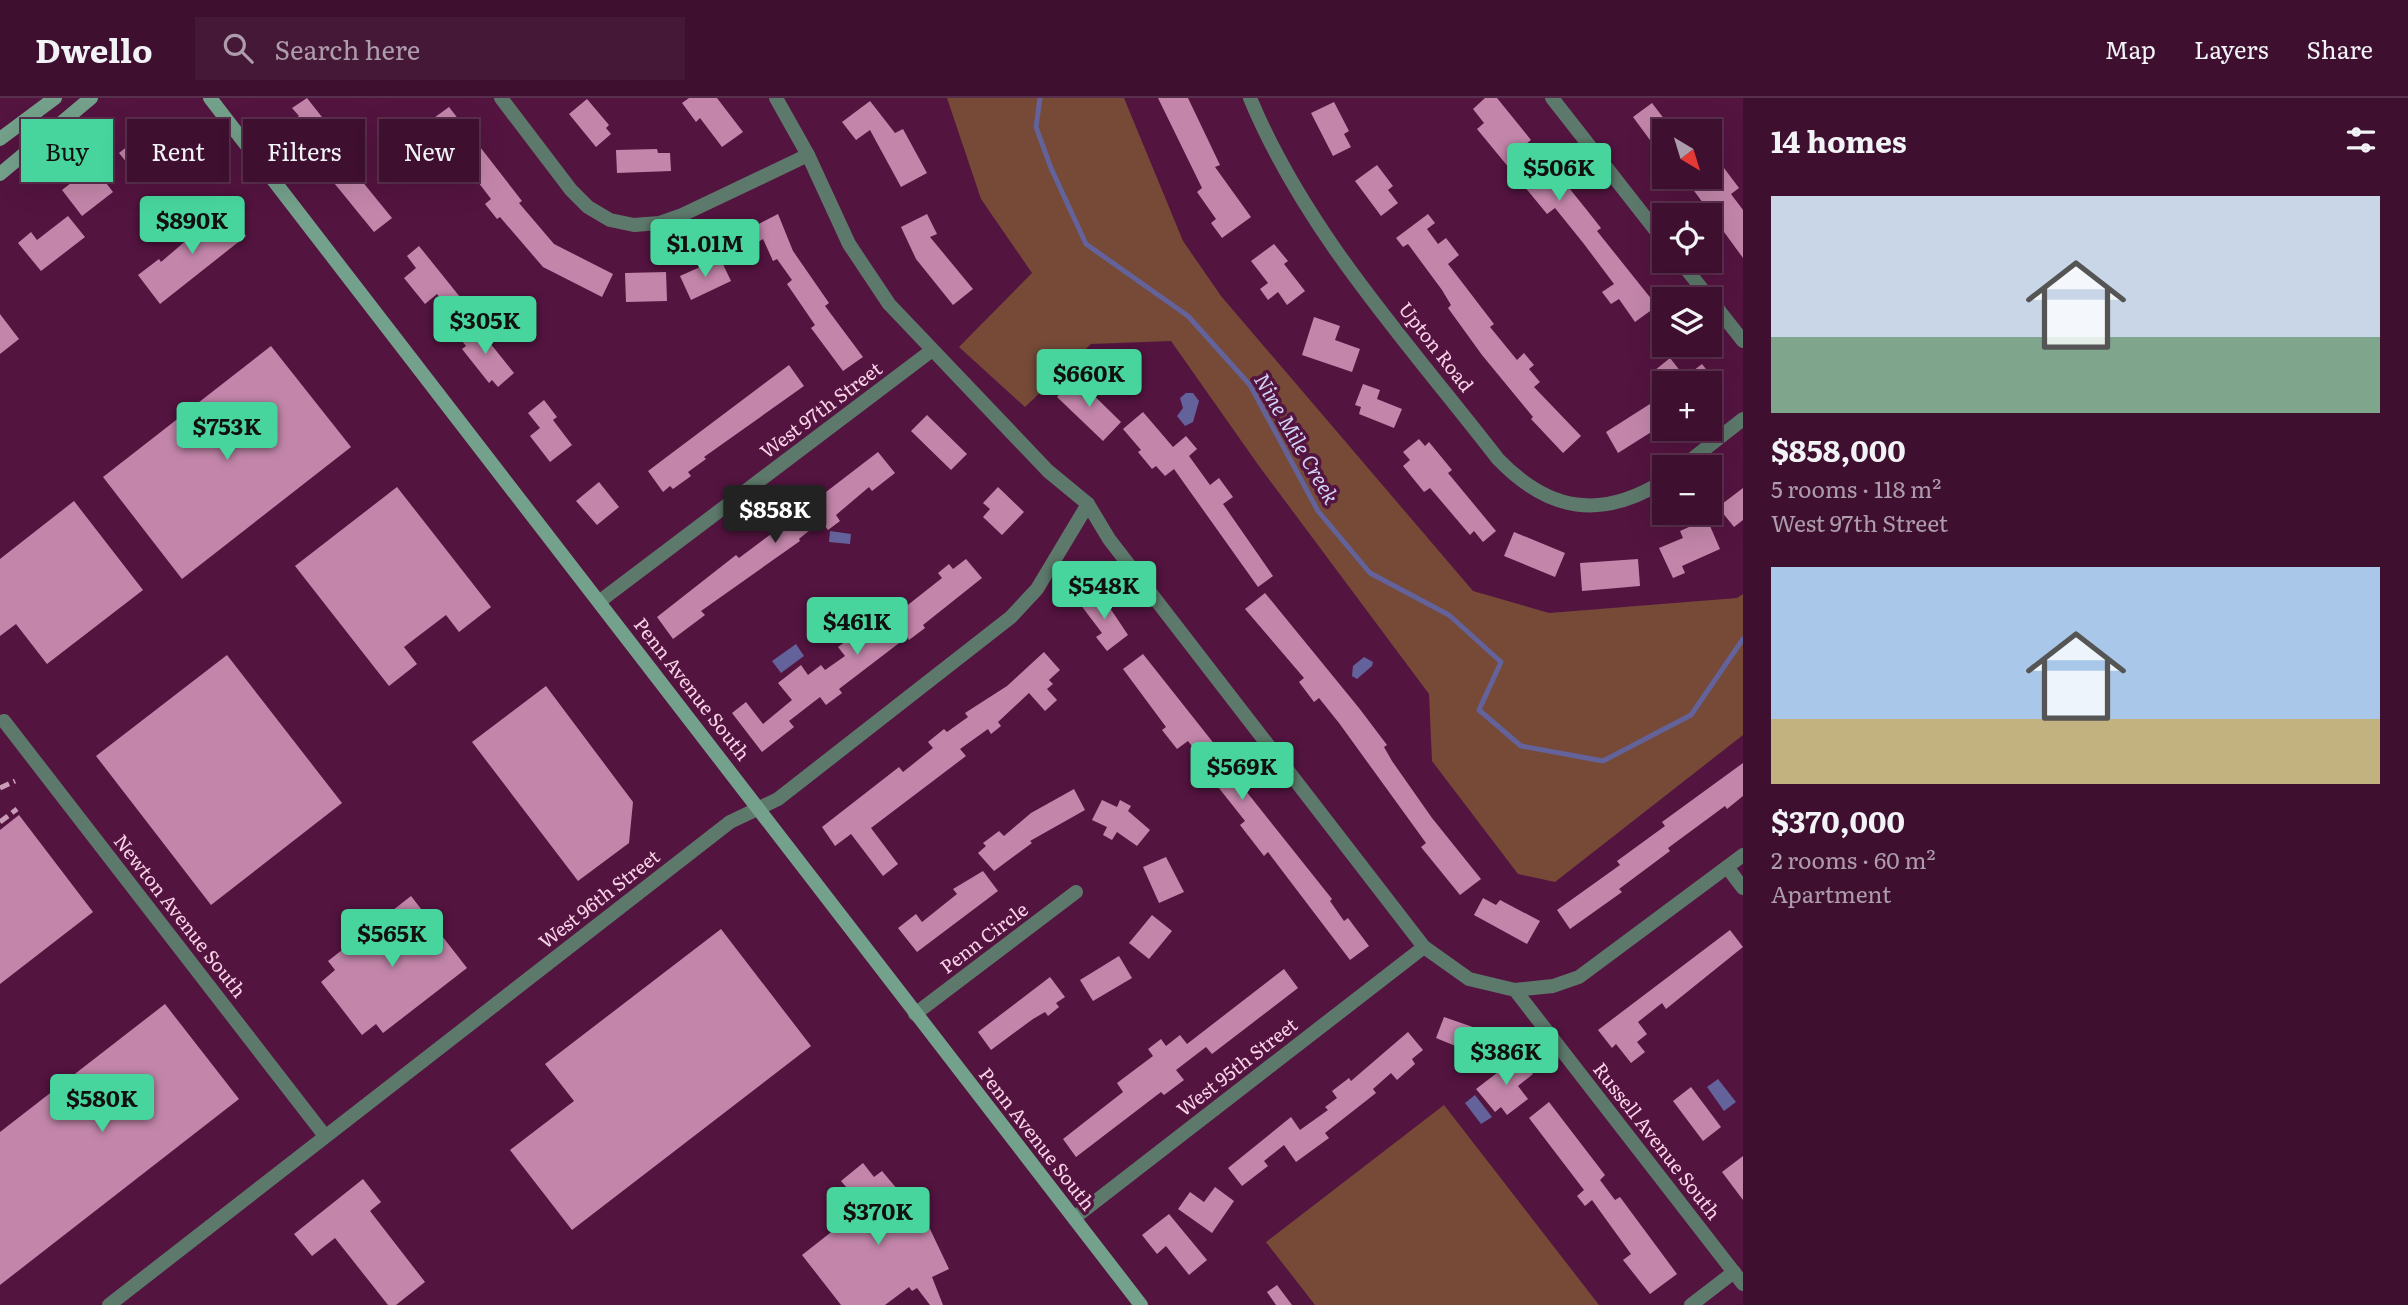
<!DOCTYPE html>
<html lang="en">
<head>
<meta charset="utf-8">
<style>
	body { margin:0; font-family:Literata,serif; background:#461838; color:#f1f3f6; height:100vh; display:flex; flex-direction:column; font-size:26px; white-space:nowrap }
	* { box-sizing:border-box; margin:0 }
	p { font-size:23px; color:#ad9cab }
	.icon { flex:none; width:38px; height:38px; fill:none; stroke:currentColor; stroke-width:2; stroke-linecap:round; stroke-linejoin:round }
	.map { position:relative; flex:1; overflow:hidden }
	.panel { display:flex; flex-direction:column; background:#3f0f30; width:665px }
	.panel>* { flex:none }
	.hud { position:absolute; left:21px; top:21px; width:665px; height:63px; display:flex; gap:14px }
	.needle { width:46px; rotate:142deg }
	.tools { position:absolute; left:1652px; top:21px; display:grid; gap:14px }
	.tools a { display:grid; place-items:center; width:70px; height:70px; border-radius:0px; background:#3f0f30; box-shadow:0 7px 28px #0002,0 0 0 2px #582f4c; font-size:35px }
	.price { position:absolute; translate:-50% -60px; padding:0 16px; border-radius:7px; background:#48d49d; color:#111; font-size:23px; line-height:46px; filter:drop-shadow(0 2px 4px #0008) }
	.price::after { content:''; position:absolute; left:50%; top:42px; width:21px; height:16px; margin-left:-10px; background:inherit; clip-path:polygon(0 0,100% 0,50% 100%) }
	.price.on { background:#222; color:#fff }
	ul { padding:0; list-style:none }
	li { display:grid; align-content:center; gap:14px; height:371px; padding:0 28px }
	li span { display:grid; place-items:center; height:217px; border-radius:0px; color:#555 }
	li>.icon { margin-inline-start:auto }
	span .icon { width:126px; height:126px; fill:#fffc; stroke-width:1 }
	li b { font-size:30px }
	h2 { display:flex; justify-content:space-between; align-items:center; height:84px; padding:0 28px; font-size:30px }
	.chip { padding:0 24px; border-radius:0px; background:#3f0f30; box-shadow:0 7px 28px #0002,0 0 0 2px #582f4c; font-size:24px; line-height:63px }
	.chip.on { background:#48d49d; color:#111 }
	header { display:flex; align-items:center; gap:42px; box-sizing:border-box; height:98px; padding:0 35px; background:#3f0f30; border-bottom:2px solid #582f4c }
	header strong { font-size:33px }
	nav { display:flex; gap:38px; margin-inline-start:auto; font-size:24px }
	.search { width:490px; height:63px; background:#461838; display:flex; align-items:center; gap:18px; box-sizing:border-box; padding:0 24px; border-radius:0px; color:#ad9cab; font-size:26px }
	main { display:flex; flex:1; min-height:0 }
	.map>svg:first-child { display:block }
	.green { fill:#764a37 }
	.water { fill:#63629a }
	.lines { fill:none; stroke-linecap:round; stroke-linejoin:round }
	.stream { stroke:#63629a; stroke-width:5 }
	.building { fill:#c386aa }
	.street { stroke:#5d796b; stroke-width:14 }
	.secondary { stroke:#74a18b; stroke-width:14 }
	.rail { stroke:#ca9bb7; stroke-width:5; stroke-dasharray:10 5; stroke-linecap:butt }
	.labels { text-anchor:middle; stroke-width:7; stroke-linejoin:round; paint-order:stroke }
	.street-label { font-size:19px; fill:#fad2e8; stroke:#541440 }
	.water-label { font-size:21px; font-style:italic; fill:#d0d2f4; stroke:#541440 }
</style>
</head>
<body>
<header>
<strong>Dwello</strong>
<div class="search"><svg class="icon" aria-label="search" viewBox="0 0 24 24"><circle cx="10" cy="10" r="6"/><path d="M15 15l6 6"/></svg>Search here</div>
<nav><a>Map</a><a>Layers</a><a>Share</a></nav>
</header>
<main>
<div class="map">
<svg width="1743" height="1207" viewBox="0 0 1743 1207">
	<rect width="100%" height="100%" fill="#541440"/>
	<!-- green -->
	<g class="green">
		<path d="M947 0H1124L1183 143 1221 198 1473 493 1549 515 1737 500 1743 496V637L1555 784 1518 776 1432 663 1429 596 1259 368 1171 243 1091 246 1025 309 959 249 1032 175 981 101Z"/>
		<path d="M1444 1007 1599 1207H1315L1266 1144Z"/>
	</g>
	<!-- water -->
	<g class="water">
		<path d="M1110 261 1119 269 1099 292 1090 285Z"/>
		<path d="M1186 295H1193L1199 303 1193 324 1185 328 1177 318 1183 310 1180 300Z"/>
		<path d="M830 433 851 436 850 446 829 444Z"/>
		<path d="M796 546 804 558 781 575 772 563Z"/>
		<path d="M1364 559 1373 564 1372 568 1357 581 1352 578 1353 568Z"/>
		<path d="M1718 981 1736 1004 1724 1013 1707 989Z"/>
		<path d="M1475 997 1492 1019 1481 1026 1465 1005Z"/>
	</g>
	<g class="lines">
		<!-- stream -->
		<path class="stream" d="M1040 0 1036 29 1051 70 1086 146 1188 218 1250 287 1318 413 1370 475 1449 517 1501 564 1479 612 1521 648 1603 663 1691 617 1743 541"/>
	</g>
	<!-- building -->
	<g class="building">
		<path d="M307 0 340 42 326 53 320 45 308 54 287 27 299 18 292 10Z"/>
		<path d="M689 0H717L743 34 722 49 700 20 696 24 682 5Z"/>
		<path d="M1158 0H1188L1220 67 1215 69 1251 119 1222 140 1211 125 1216 121 1197 94 1202 90Z"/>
		<path d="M1485 0H1497L1531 42 1526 46 1556 84 1561 80 1586 111 1601 130 1597 133 1657 208 1635 224 1619 201 1611 206 1602 194 1614 186 1584 146 1555 110 1547 116 1477 31 1484 25 1473 11Z"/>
		<path d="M587 1 609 27 606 30 611 36 596 49 569 16Z"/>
		<path d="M870 3 895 35 903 31 927 75 901 89 870 32 856 42 842 24Z"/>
		<path d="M1334 4 1349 33 1344 36 1351 49 1333 58 1311 15Z"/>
		<path d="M1652 5 1668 26 1664 29V61L1633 19Z"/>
		<path d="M449 9 522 103 519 105 554 146 613 176 602 199 543 169 500 119 497 121 485 106 491 101 431 22Z"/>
		<path d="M149 31 170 57 140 81 119 55Z"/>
		<path d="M657 51 658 55H670L671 73 617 75 616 52Z"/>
		<path d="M348 66 392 120 374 134 330 80Z"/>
		<path d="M1377 67 1393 88 1388 92 1398 105 1381 118 1355 83Z"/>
		<path d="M93 68 113 94 82 118 62 92Z"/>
		<path d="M1724 70 1739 90 1731 96 1743 112V160L1684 79H1713Z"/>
		<path d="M224 110 246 138 160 206 138 177 159 161 161 164Z"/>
		<path d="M778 116 793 153 829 205 825 208 863 259 843 273 811 230 815 227 787 186 792 182 777 161 773 163 763 141 758 144 751 130Z"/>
		<path d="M927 116 937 136 930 139 973 191 953 207 916 161 901 129Z"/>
		<path d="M1428 116 1435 125 1427 131 1438 146 1446 140 1459 157 1448 166 1494 226 1490 229 1517 262 1524 255 1534 267 1529 271 1540 284 1534 289 1581 338 1563 355 1531 321 1533 319 1482 257 1448 210 1451 207 1442 192 1408 146 1403 149 1396 140Z"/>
		<path d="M68 118 85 139 41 173 18 145 31 134 37 142Z"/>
		<path d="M1274 146 1288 163 1284 166 1305 193 1287 207 1278 194 1268 202 1260 191 1268 185 1251 163Z"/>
		<path d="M419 148 460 199 447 209 437 196 425 206 404 180 416 170 407 158Z"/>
		<path d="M720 160 731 183 691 202 680 178Z"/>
		<path d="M666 174 667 203 626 204 625 175Z"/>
		<path d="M0 216 19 241 0 256Z"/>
		<path d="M1314 219 1340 228 1335 242 1360 251 1352 274 1302 257Z"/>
		<path d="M474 225 514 275 498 289 492 282 489 285 462 251 466 248 458 238Z"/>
		<path d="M271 248 351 349 182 481 103 379Z"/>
		<path d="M1670 260 1685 279 1702 266 1717 285H1663L1654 273Z"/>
		<path d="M789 267 804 288 704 359 706 361 688 374 691 378 673 391 670 388 663 394 648 373Z"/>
		<path d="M1075 279 1121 324 1103 343 1057 299Z"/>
		<path d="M1363 286 1380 292 1377 301 1402 311 1394 330 1359 316 1361 309 1355 307Z"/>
		<path d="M1664 297V326L1618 355 1606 334Z"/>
		<path d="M544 302 557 319 553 322 572 347 550 364 530 338 540 330 528 315Z"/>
		<path d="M1143 314 1173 349 1186 338 1197 351 1189 358 1210 387 1219 380 1233 399 1223 406 1273 478 1258 489 1174 371 1165 378 1156 368 1152 371 1138 354 1141 352 1123 331Z"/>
		<path d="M927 317 967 356 951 372 911 333Z"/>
		<path d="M1419 341 1425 348 1429 344 1452 372 1448 375 1496 433 1483 444 1474 433 1470 437 1430 390 1424 394 1403 368 1410 362 1403 354Z"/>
		<path d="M878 354 895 375 872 393 869 389 836 417 840 423 828 432 821 423 799 441 800 443 701 513 705 517 673 541 657 519 736 457 739 460 775 433 772 429 783 420 787 424Z"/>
		<path d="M599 384 619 409 597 427 576 403Z"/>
		<path d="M397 389 491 509 459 534 446 517 404 549 417 566 389 588 295 468Z"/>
		<path d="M998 389 1024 414 1002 437 983 419 990 411 983 405Z"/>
		<path d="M1743 390V422L1734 429 1718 409Z"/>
		<path d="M74 403 143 492 47 566 16 526 0 538V461Z"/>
		<path d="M1707 421 1720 451 1682 468 1685 475 1673 480 1659 450 1683 440 1680 433Z"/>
		<path d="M1514 434 1565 455 1555 479 1504 458Z"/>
		<path d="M966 461 982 480 923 527 925 530 909 542 907 539 839 591 842 595 826 607 820 599 789 623 794 629 762 654 732 615 746 604 763 626 792 602 778 585 801 567 808 577 821 567 825 572 845 558 838 549 850 540 857 550 892 522 888 517 902 507 904 510 942 480 938 475 949 466 953 471Z"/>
		<path d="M1638 461 1640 488 1582 493 1580 465Z"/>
		<path d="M1098 492 1128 537 1107 553 1096 539 1102 535 1080 506Z"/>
		<path d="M1265 495 1359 610 1387 647 1384 649 1392 663 1432 720 1481 781 1460 797 1421 749 1426 745 1339 625 1319 600 1314 604 1299 584 1304 580 1245 511Z"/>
		<path d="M1044 554 1060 572 1049 582 1053 586 1047 591 1057 602 1045 613 1029 595 998 624 1001 628 991 636 988 631 960 651 966 658 871 730 898 766 883 778 851 736 835 748 822 729 899 669 903 674 933 650 928 644 944 631 947 634 968 619 965 615 1007 588Z"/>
		<path d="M1143 556 1246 686 1242 688 1332 801 1330 803 1344 823 1348 820 1369 848 1350 862 1268 754 1264 758 1240 727 1245 723 1207 675 1210 672 1188 643 1177 651 1162 632 1166 629 1123 571Z"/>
		<path d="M227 557 342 705 211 807 96 658Z"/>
		<path d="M546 588 633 704 629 745 578 783 472 644Z"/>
		<path d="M1743 665V698L1727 711 1725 708 1668 750 1670 753 1619 791 1622 794 1570 831 1557 812 1620 767 1617 763 1665 728 1662 724Z"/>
		<path d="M1074 691 1085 712 1030 743 1032 745 994 773 978 755 986 748 983 745 999 733 1004 738 1031 715Z"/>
		<path d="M1102 702 1117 709 1120 702 1131 708 1128 713 1150 732 1137 748 1117 734 1112 742 1103 737 1107 729 1092 722Z"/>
		<path d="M19 717 93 814 0 886V732Z"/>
		<path d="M1166 759 1184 794 1159 805 1143 769Z"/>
		<path d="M983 773 998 793 917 854 898 830 916 816 922 824 957 796 953 791Z"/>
		<path d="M411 798 467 870 383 935 376 926 362 937 321 884 335 872 328 863Z"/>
		<path d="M1483 800 1496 807 1500 802 1540 823 1527 846 1474 817Z"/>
		<path d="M1152 817 1172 833 1149 861 1129 845Z"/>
		<path d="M721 831 811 948 572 1132 510 1052 574 1003 545 966Z"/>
		<path d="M1730 832 1743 849 1666 911 1662 905 1638 924 1647 936 1637 944 1645 954 1631 965 1616 946 1612 950 1598 932Z"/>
		<path d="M1119 858 1132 880 1093 903 1080 882Z"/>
		<path d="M1284 871 1298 890 1212 956 1206 949 1176 972 1184 982 1164 997 1161 994 1076 1059 1063 1041 1123 994 1117 985 1153 958 1148 951 1161 941 1166 948 1180 937 1187 946Z"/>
		<path d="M1050 879 1065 899 1056 905 1059 909 1048 918 1045 914 1033 921 991 952 978 934Z"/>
		<path d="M165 906 239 1001 0 1187V1034Z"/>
		<path d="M1444 919 1490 935 1480 958 1436 940Z"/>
		<path d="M1408 934 1423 952 1412 961 1415 966 1397 982 1391 975 1373 991 1376 995 1325 1035 1329 1040 1296 1064 1284 1047 1264 1063 1268 1068 1242 1088 1228 1070 1291 1019 1300 1032 1328 1012 1325 1009 1337 1000 1332 993 1349 980 1351 983Z"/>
		<path d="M1519 958 1533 976 1518 988 1528 1001 1507 1017 1501 1009 1495 1014 1476 991Z"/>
		<path d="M1691 989 1721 1029 1703 1043 1673 1003Z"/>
		<path d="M1549 1004 1605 1077 1600 1082 1615 1102 1620 1099 1677 1176 1650 1196 1623 1162 1631 1156 1592 1102 1585 1108 1577 1098 1584 1092 1529 1020Z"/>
		<path d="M1743 1058V1102L1722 1074Z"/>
		<path d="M863 1065 874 1079 882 1073 929 1129 949 1171 932 1179 943 1207H930L917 1190 912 1193 909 1189 885 1207H841L802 1157 853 1117 842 1104 852 1096 841 1083Z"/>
		<path d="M363 1081 381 1104 370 1113 425 1184 396 1207H388L335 1140 312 1158 294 1136Z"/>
		<path d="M1215 1089 1234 1103 1212 1135 1178 1111 1190 1094 1204 1104Z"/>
		<path d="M1169 1116 1207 1162 1189 1177 1166 1148 1157 1156 1142 1137Z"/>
		<path d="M1277 1187 1292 1207H1276L1267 1194Z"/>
	</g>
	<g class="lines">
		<!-- street -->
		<g class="street">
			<path d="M501 0 571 92 588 109 610 122 634 127 659 125 682 117 808 57"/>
			<path d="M776 0 808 57 849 146 889 206 1048 373 1088 406 1109 441 1424 849 1469 881 1515 892 1743 1186"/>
			<path d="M1250 0C1306 135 1409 246 1498 361 1549 414 1601 422 1664 383"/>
			<path d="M1552 0 1664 143"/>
			<path d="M1680 163 1743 243"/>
			<path d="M1682 369 1743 321"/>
			<path d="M600 503 931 253"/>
			<path d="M4 623 325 1038"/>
			<path d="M1727 769 1743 790"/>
			<path d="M1515 892 1553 888 1579 879 1743 757"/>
			<path d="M915 916 1076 794"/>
			<path d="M1074 1120 1424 849"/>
			<path d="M109 1207 730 724 778 701 1011 519 1037 491 1088 406"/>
			<path d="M1691 1207 1734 1174"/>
		</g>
		<!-- secondary -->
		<g class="secondary">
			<path d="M210 0 1141 1207"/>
			<path d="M0 41 55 0"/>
			<path d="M0 76 91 0"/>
		</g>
		<!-- rail -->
		<g class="rail">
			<path d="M0 690 15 683"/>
			<path d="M0 724 17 711"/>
		</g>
	</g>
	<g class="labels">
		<!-- street labels -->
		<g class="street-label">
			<text transform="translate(1436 249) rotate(52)" y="7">Upton Road</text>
			<text transform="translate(821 312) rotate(-37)" y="7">West 97th Street</text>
			<text transform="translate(692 591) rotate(52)" y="7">Penn Avenue South</text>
			<text transform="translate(599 801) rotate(-38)" y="7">West 96th Street</text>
			<text transform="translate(180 818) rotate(52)" y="7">Newton Avenue South</text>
			<text transform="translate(984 840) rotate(-37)" y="7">Penn Circle</text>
			<text transform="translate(1237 969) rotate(-38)" y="7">West 95th Street</text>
			<text transform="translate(1037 1041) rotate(52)" y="7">Penn Avenue South</text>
			<text transform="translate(1657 1043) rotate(52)" y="7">Russell Avenue South</text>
		</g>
		<!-- water labels -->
		<g class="water-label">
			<text transform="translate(1296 341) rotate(60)" y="7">Nine Mile Creek</text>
		</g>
	</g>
</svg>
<div class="tools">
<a><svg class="needle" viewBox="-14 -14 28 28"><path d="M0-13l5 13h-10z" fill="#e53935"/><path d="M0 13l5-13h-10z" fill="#ad9cab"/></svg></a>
<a><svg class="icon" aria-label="locate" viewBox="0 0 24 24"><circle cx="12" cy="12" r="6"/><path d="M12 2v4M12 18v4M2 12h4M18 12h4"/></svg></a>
<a><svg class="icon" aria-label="layers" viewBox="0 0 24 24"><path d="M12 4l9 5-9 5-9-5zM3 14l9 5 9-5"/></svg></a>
<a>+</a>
<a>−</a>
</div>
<b class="price" style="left:1559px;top:105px">$506K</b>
<b class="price" style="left:192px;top:158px">$890K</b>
<b class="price" style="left:705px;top:181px">$1.01M</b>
<b class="price" style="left:485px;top:258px">$305K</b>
<b class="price" style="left:1089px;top:311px">$660K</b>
<b class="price" style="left:227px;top:364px">$753K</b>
<b class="price on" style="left:775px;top:447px">$858K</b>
<b class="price" style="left:1104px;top:523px">$548K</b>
<b class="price" style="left:857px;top:559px">$461K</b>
<b class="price" style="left:1242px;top:704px">$569K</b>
<b class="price" style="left:392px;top:871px">$565K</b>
<b class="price" style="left:1506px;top:989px">$386K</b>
<b class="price" style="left:102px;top:1036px">$580K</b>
<b class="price" style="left:878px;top:1149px">$370K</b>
<div class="hud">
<a class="chip on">Buy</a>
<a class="chip">Rent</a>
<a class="chip">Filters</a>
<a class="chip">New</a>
</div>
</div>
<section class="panel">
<h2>14 homes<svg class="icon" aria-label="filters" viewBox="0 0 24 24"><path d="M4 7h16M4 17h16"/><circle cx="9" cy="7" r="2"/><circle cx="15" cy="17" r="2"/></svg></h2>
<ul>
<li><span style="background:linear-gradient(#c9d6e8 65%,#7fa58c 0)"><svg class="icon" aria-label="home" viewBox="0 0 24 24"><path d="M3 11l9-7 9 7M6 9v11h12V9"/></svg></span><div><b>$858,000</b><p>5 rooms · 118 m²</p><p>West 97th Street</p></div></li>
<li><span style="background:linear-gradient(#a9c7e8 70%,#c2b280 0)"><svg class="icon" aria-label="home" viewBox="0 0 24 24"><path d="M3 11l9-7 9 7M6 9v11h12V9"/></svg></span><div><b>$370,000</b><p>2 rooms · 60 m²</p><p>Apartment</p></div></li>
</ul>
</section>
</main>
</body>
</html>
